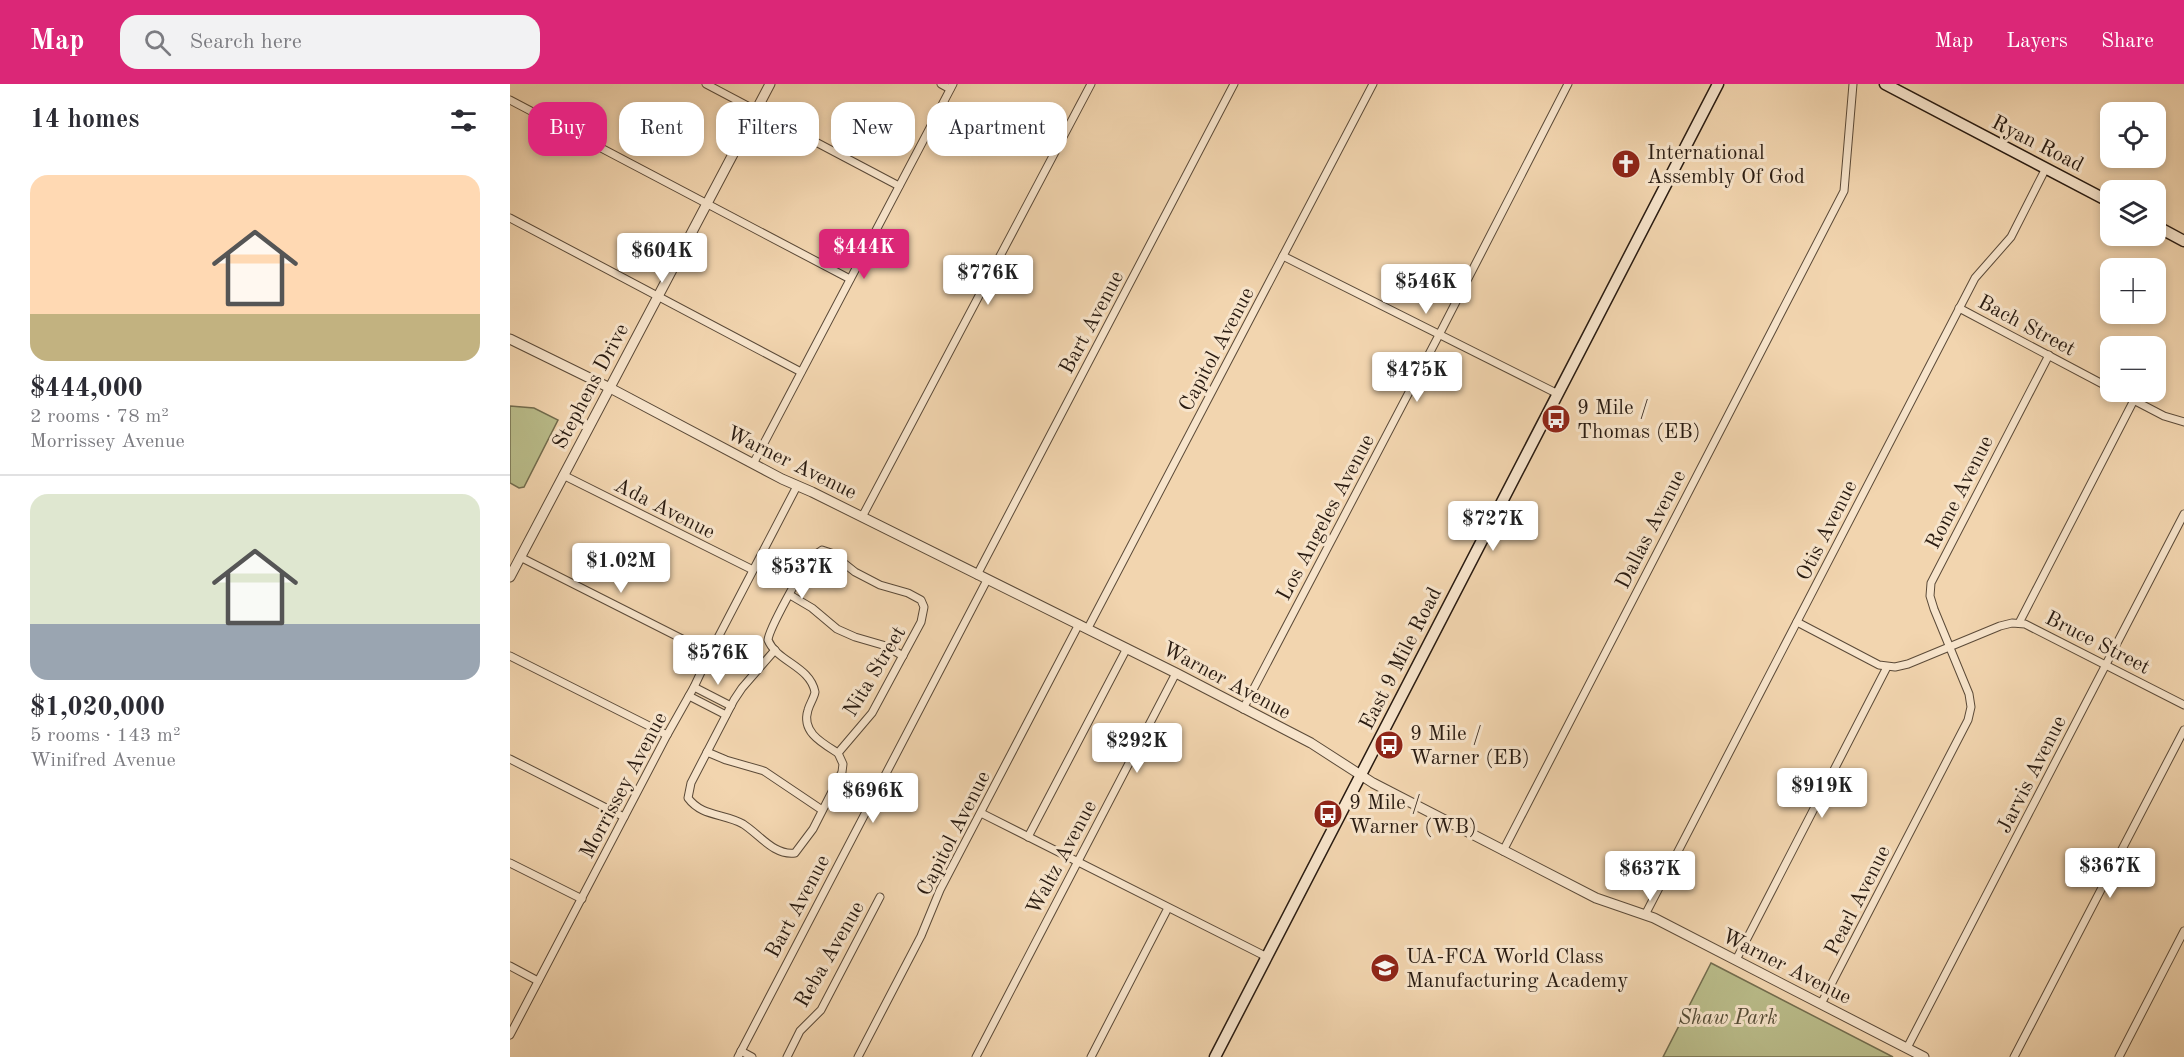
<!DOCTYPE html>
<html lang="en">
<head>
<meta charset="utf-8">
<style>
	body { margin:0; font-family:"Old Standard TT",serif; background:#f2f2f3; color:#2b2b33; height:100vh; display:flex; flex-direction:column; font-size:22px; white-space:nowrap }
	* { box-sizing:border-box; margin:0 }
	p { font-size:20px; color:#7c7c81 }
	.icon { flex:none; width:33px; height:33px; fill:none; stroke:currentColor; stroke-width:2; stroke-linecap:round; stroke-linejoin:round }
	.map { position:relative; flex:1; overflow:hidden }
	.side { display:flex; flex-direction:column; background:#fff; width:510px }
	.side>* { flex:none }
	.hud { position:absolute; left:18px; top:18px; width:570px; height:54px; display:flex; gap:12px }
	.tools { position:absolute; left:1590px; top:18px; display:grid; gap:12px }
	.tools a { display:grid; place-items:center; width:66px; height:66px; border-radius:12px; background:#fff; box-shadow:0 3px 9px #0003; font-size:30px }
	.price { position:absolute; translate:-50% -51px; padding:0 14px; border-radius:6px; background:#fff; color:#222; font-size:20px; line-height:39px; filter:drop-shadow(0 2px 3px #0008) }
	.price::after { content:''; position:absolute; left:50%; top:36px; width:18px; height:14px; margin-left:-9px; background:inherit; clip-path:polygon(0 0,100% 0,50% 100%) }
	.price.active { background:#db2777; color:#fff }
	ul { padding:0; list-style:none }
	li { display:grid; align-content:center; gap:12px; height:318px; padding:0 30px }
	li+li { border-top:2px solid #e1e1e2 }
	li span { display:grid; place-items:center; height:186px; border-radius:18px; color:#555 }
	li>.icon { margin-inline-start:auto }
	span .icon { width:108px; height:108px; fill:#fffc; stroke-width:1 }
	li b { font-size:26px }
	h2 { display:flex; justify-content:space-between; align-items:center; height:72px; padding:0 30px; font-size:26px }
	.pill { padding:0 21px; border-radius:18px; background:#fff; box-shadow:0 3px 9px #0003; font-size:21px; line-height:54px }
	.pill.active { background:#db2777; color:#fff }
	header { display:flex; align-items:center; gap:36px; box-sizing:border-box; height:84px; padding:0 30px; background:#db2777; color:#fff }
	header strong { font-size:28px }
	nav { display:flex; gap:33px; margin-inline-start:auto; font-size:21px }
	.search { width:420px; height:54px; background:#f2f2f3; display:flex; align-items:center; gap:15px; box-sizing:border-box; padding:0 21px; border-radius:18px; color:#7c7c81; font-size:22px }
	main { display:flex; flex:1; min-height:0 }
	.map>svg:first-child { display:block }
	.green { fill:#babd8b; stroke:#726c4e; stroke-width:1.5 }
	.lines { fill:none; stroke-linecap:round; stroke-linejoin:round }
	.minor-casing { stroke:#5b4a38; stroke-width:9 }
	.tertiary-casing { stroke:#5b4a38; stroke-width:11 }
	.secondary-casing { stroke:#291b11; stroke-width:13 }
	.minor { stroke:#f7e4cb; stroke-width:7 }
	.tertiary { stroke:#f7e4cb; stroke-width:9 }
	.secondary { stroke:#f7e4cb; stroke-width:10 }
	.labels { text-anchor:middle; stroke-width:6; stroke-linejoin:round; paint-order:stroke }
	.street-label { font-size:21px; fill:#291b11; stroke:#f7e4cb }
	.poi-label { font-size:21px; fill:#291b11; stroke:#f7e4cb; text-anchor:start }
	.park-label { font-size:21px; font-style:italic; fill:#544c36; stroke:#f7e4cb }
</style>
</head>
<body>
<header>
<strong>Map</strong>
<div class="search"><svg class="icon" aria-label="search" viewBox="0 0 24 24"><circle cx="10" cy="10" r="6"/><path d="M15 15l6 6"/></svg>Search here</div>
<nav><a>Map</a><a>Layers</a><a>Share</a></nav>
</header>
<main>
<section class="side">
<h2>14 homes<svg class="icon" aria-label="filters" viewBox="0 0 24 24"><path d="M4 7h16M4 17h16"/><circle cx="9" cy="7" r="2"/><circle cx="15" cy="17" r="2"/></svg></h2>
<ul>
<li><span style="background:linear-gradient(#ffd9b3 75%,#c2b280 0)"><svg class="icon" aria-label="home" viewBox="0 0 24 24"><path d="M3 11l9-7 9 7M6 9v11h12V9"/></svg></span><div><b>$444,000</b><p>2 rooms · 78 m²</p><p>Morrissey Avenue</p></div></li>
<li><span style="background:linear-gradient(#dfe7d0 70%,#9aa5b1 0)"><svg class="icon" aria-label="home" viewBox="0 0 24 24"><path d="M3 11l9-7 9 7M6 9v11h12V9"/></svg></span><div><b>$1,020,000</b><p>5 rooms · 143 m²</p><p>Winifred Avenue</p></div></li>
</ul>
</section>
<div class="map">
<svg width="1674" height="973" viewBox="0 0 1674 973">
	<rect width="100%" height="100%" fill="#f2d5af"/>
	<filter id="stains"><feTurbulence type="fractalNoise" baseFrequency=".00333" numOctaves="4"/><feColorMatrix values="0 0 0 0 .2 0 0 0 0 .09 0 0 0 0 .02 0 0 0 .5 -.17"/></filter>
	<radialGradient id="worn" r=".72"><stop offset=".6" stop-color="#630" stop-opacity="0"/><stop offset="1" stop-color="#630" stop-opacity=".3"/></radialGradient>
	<!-- green -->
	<g class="green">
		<path d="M0 322 24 324 48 336 14 403 9 404 0 399Z"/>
		<path d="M1201 879 1383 973H1153Z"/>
	</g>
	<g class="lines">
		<!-- minor casing -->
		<g class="minor-casing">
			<g id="minor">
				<path d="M196 0 389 102"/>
				<path d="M431 0 440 5"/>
				<path d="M0 16 340 195"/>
				<path d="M0 134 291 288"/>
				<path d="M773 172 1048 310"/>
				<path d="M1449 224 1600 304"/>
				<path d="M1608 308 1654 332 1674 338"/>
				<path d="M243 380 443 0"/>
				<path d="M53 391 243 486"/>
				<path d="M352 433 581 0"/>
				<path d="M312 466 321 469 345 488 370 501 398 509 411 516 414 523 411 538 362 629 328 669C312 659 291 648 298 626 300 619 304 614 305 608 300 582 267 578 258 556 259 545 292 485 301 475 304 471 308 469 312 466Z"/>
				<path d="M10 473 200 569"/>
				<path d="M467 491 724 0"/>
				<path d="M280 511 302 524 327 545 345 553 376 562 393 572"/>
				<path d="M1287 538 1369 581 1385 583 1398 580 1490 542 1502 539 1515 540 1674 621"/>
				<path d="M1509 539 1624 316"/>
				<path d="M578 544 863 0"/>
				<path d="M265 566 232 604 224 616 181 699 178 714C192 733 214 729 233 740 249 750 264 772 285 769L303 745 332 688 333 680 328 669"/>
				<path d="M0 572 157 651"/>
				<path d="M184 603 221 622"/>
				<path d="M179 612 216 631"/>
				<path d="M733 625 929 251 1058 0"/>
				<path d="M197 668 216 676 254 687 312 726"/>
				<path d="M0 675 114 733"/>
				<path d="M471 729 757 873"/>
				<path d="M518 753 617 564"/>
				<path d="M993 767 1334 107 1343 0"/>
				<path d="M0 779 72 815"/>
				<path d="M1135 831 1465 194 1501 153 1536 84"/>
				<path d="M1226 876 1377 583"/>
				<path d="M0 882 28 897"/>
				<path d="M1311 920 1458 636 1461 623 1459 610 1424 525 1420 512 1421 499 1539 271"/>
				<path d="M0 951 157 651 184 603 200 569 287 402"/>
				<path d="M1397 964 1674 430"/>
				<path d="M231 967 242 973"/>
				<path d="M228 973 477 496"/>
				<path d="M277 973 290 947 311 926 370 813"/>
				<path d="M348 973 411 852 430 806 569 540"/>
				<path d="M466 973 666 589"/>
				<path d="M581 973 658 824"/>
				<path d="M1504 973 1674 646"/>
				<path d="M1609 973 1674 847"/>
			</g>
		</g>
		<!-- tertiary casing -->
		<g class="tertiary-casing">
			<g id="tertiary">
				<path d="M0 255 102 305 272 395 302 408 666 589 801 659 863 699 1086 814 1144 834 1414 973"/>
				<path d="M0 493 260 0"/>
			</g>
		</g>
		<!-- secondary casing -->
		<g class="secondary-casing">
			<g id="secondary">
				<path d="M1375 0 1600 118"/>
				<path d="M1646 142 1674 157"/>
				<path d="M705 973 1208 0"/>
			</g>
		</g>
		<!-- minor -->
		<use href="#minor" class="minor"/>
		<!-- tertiary -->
		<use href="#tertiary" class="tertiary"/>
		<!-- secondary -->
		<use href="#secondary" class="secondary"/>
	</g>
	<!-- icons -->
	<defs>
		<g id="church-disc" transform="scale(1.5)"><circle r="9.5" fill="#8f2418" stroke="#f7e4cb"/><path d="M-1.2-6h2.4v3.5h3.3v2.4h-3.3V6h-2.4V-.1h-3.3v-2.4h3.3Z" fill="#fff"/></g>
		<g id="bus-disc" transform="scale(1.5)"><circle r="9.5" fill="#8f2418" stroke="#f7e4cb"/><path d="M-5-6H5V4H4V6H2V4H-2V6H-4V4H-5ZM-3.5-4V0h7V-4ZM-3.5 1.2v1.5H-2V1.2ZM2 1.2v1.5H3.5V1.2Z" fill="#fff"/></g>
		<g id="school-disc" transform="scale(1.5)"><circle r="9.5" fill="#8f2418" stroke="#f7e4cb"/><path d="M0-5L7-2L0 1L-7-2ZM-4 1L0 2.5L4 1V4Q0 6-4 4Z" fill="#fff"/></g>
	</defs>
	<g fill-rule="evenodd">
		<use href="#church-disc" x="1116" y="80"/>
		<use href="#bus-disc" x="1046" y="335"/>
		<use href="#bus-disc" x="879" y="661"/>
		<use href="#bus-disc" x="818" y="730"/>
		<use href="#school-disc" x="875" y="884"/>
	</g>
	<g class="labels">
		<!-- street labels -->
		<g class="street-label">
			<text transform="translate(1528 59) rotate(27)" y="7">Ryan Road</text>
			<text transform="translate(581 238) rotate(-62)" y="7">Bart Avenue</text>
			<text transform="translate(1517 241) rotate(28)" y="7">Bach Street</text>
			<text transform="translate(706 265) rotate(-62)" y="7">Capitol Avenue</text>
			<text transform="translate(80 302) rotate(-62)" y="7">Stephens Drive</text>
			<text transform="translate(282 378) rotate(26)" y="7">Warner Avenue</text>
			<text transform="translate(1449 408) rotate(-63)" y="7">Rome Avenue</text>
			<text transform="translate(155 424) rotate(27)" y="7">Ada Avenue</text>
			<text transform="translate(815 433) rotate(-62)" y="7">Los Angeles Avenue</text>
			<text transform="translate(1140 445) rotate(-63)" y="7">Dallas Avenue</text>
			<text transform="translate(1316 446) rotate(-63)" y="7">Otis Avenue</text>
			<text transform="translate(1588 558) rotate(27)" y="7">Bruce Street</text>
			<text transform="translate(890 574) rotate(-63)" y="7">East 9 Mile Road</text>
			<text transform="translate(364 587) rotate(-59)" y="7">Nita Street</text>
			<text transform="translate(717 596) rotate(28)" y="7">Warner Avenue</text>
			<text transform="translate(1521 690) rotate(-63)" y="7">Jarvis Avenue</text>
			<text transform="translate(113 701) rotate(-62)" y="7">Morrissey Avenue</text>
			<text transform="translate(443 749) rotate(-63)" y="7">Capitol Avenue</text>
			<text transform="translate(551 773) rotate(-62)" y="7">Waltz Avenue</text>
			<text transform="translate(1347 816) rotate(-63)" y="7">Pearl Avenue</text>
			<text transform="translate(287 822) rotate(-62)" y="7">Bart Avenue</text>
			<text transform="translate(319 870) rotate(-60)" y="7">Reba Avenue</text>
			<text transform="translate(1277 882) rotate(27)" y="7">Warner Avenue</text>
		</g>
		<!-- poi labels -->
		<g class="poi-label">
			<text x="1137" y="75">International<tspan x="1137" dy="24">Assembly Of God</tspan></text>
			<text x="1067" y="330">9 Mile /<tspan x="1067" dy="24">Thomas (EB)</tspan></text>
			<text x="900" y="656">9 Mile /<tspan x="900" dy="24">Warner (EB)</tspan></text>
			<text x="839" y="725">9 Mile /<tspan x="839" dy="24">Warner (WB)</tspan></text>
			<text x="896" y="879">UA-FCA World Class<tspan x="896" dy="24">Manufacturing Academy</tspan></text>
		</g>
		<!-- park labels -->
		<g class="park-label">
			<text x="1218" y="940">Shaw Park</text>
		</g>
	</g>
	<rect width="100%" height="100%" filter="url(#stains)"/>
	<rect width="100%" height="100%" fill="url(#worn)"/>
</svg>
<div class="tools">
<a><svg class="icon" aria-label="locate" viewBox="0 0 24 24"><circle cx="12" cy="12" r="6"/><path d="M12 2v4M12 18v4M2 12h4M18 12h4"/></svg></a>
<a><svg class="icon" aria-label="layers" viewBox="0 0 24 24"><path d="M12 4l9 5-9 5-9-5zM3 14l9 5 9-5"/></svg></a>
<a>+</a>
<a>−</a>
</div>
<b class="price active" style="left:354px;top:196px">$444K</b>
<b class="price" style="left:152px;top:200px">$604K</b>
<b class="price" style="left:478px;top:222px">$776K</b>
<b class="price" style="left:916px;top:231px">$546K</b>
<b class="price" style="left:907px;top:319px">$475K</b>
<b class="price" style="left:983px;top:468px">$727K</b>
<b class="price" style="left:111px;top:510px">$1.02M</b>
<b class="price" style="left:292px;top:516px">$537K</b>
<b class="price" style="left:208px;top:602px">$576K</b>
<b class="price" style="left:627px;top:690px">$292K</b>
<b class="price" style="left:1312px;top:735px">$919K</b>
<b class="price" style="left:363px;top:740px">$696K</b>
<b class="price" style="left:1600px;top:815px">$367K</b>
<b class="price" style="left:1140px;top:818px">$637K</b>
<div class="hud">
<a class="pill active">Buy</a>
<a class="pill">Rent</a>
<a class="pill">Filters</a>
<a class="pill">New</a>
<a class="pill">Apartment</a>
</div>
</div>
</main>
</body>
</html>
